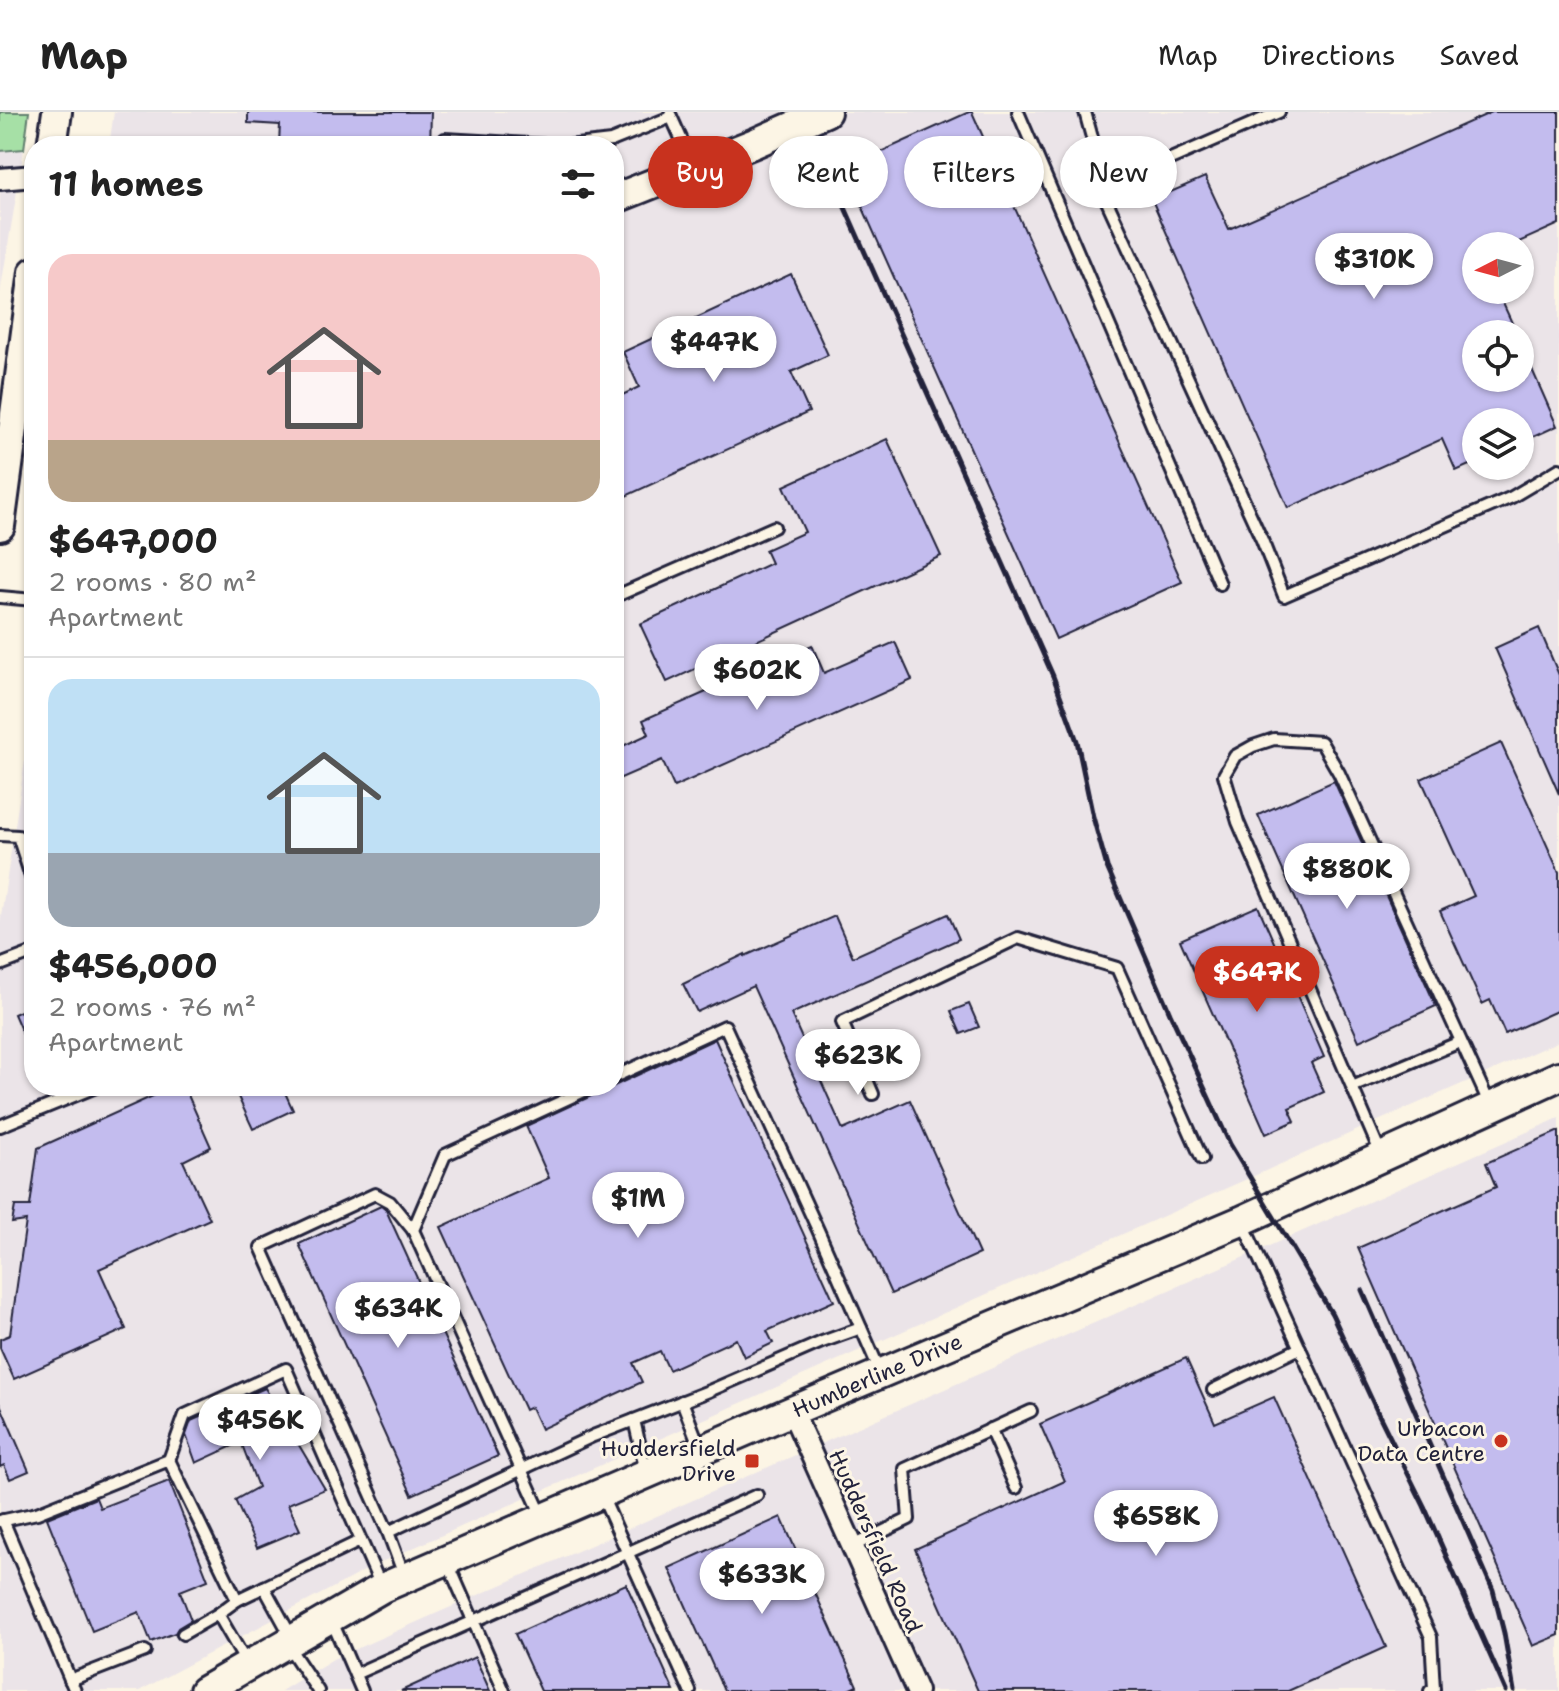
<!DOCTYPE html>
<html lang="en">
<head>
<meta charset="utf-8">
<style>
	body { margin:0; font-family:"Shantell Sans",sans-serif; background:#f2f2f2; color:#222; height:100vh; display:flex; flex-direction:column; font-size:30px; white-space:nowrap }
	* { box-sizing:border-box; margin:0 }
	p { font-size:26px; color:#767676 }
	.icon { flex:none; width:44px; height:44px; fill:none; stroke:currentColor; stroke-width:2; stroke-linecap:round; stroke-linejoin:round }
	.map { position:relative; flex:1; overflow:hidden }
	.sheet { position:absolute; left:24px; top:24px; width:600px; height:960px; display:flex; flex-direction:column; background:#fff; border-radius:32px; box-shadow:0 2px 6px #0004 }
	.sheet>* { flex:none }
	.guide { position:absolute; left:648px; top:24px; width:760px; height:72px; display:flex; gap:16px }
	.needle { width:52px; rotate:264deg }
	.buttons { position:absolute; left:1462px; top:120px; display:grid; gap:16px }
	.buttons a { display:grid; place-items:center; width:72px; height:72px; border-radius:50%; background:#fff; box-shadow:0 2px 6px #0004; font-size:40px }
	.price { position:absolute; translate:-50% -68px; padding:0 18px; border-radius:28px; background:#fff; color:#222; font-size:26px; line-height:52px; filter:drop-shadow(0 2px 4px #0008) }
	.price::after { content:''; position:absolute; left:50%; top:48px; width:24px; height:18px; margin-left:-12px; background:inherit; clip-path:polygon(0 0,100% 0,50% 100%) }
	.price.selected { background:#c8321e; color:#fff }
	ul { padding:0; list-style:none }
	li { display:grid; align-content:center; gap:16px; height:424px; padding:0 24px }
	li+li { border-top:2px solid #e0e0e0 }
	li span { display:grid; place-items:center; height:248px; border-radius:24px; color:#555 }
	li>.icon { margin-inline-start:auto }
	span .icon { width:144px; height:144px; fill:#fffc; stroke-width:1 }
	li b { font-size:34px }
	h2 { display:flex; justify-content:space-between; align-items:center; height:96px; padding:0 24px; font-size:34px }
	.tag { padding:0 28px; border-radius:36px; background:#fff; box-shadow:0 2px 6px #0004; font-size:28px; line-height:72px }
	.tag.selected { background:#c8321e; color:#fff }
	header { display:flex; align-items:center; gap:48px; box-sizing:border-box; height:112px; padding:0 40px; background:#fff; border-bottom:2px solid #e0e0e0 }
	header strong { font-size:38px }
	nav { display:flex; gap:44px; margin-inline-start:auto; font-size:28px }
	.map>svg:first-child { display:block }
	.built { fill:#ebe4e8; fill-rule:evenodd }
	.green { fill:#a6e0a6; stroke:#648170; stroke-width:2 }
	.building { fill:#c3bcee; stroke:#22223b; stroke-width:2 }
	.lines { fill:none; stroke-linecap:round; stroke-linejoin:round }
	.lane-casing { stroke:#22223b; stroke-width:16 }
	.street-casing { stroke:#22223b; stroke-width:26 }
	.secondary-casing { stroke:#22223b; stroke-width:34 }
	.lane { stroke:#fcf5e5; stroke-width:10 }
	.street { stroke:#fcf5e5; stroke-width:20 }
	.secondary { stroke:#fcf5e5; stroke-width:28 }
	.rail { stroke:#22223b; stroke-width:5 }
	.poi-dot { fill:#c8321e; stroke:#fcf5e5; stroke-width:3 }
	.labels { text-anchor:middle; stroke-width:6; stroke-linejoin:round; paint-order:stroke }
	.street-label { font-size:22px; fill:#22223b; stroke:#fcf5e5 }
	.poi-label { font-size:22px; fill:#22223b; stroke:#fcf5e5; text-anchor:end }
</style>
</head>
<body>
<header>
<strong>Map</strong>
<nav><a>Map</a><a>Directions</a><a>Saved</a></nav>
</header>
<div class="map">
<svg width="1559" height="1579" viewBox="0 0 1559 1579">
	<rect width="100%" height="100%" fill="#fcf5e5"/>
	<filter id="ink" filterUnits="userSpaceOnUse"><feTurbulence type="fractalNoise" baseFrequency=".0125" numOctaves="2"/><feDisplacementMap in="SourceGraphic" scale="16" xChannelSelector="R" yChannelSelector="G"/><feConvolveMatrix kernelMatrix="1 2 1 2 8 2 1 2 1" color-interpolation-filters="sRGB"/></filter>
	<g filter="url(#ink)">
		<!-- built -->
		<g class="built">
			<path d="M114 0H1559V929L379 1451 139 1579H0V810L34 591V974H614V34H109ZM1476 134H1520V178H1476ZM1476 222H1520V266H1476ZM1476 310H1520V354H1476Z"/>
			<path d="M24 37 0 181V39Z"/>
			<path d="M1559 1006V1579H281L333 1547Z"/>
		</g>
		<!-- green -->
		<path class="green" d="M0 0H29L24 37 0 39Z"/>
		<!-- building -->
		<g class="building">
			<path d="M248 0H431L430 34H363L279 31 280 13 248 11Z"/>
			<path d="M969 0H972L1182 470 1056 527 845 56Z"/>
			<path d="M1492 0H1559V112L1510 134H1476V178H1497L1517 222H1476V266H1520V230L1557 314 1520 331V310H1476V350L1456 359 1442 327 1288 396 1152 88 1205 65 1229 117Z"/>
			<path d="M791 162 828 243 791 260 809 300 626 384 614 357V287L639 275 623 240Z"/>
			<path d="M887 327 941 444 667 570 640 512 771 451 765 438 805 420 784 374Z"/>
			<path d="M1539 516 1559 563V682L1495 536Z"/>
			<path d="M895 530 912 568 674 675 662 648 614 669V638L649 622 643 608 812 533 824 561Z"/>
			<path d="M1501 631 1559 760V898L1505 922 1490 888 1482 892 1440 799 1474 784 1421 667Z"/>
			<path d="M1334 669 1436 894 1359 929 1258 703Z"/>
			<path d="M1258 794 1324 945 1311 951 1324 980 1289 996 1295 1009 1266 1022 1180 828Z"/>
			<path d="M948 802 959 827 791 902 843 1018 910 988 979 1142 891 1182 753 874 697 900 683 872 745 842V844L835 804 853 845Z"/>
			<path d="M969 892 979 915 961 922 951 899Z"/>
			<path d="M34 893V948L14 902Z"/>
			<path d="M715 927 834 1189 767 1219 773 1231 744 1245 736 1227 669 1258 660 1239 633 1251 642 1270 541 1317 531 1295 525 1298 441 1115 549 1066 526 1014 598 981 603 974H614Z"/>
			<path d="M175 974H184L211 1035 183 1049 210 1107 99 1157 126 1217 14 1267 0 1236V1227L10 1223 26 1109 12 1111 15 1094H30L38 1036Z"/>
			<path d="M233 974H282L293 998 253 1017Z"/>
			<path d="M1559 1019V1523L1533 1534 1358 1136 1496 1075 1486 1051Z"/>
			<path d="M381 1094 386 1098 498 1344 412 1383 299 1132Z"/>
			<path d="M1186 1246 1215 1311 1274 1285 1386 1535 1288 1579H978L915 1437 1065 1369 1040 1312Z"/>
			<path d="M265 1276 325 1377 288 1392 300 1418 257 1436 235 1388 258 1375 241 1330 196 1351 186 1323 191 1309Z"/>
			<path d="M0 1292 29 1359 10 1367 4 1353 0 1355Z"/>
			<path d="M169 1369 208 1468 180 1479 191 1508 178 1516 175 1521 151 1530 139 1500 92 1519 47 1406 96 1386 100 1396Z"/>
			<path d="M781 1405 857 1574 846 1579H724L669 1456Z"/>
			<path d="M626 1472 674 1579H541L515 1522Z"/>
			<path d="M475 1545 490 1579H401Z"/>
		</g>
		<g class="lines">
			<!-- lane casing -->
			<g class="lane-casing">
				<g id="lane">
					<path d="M1018 0 1220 472"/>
					<path d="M1085 0 1094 33 1099 72 1262 428 1284 484 1512 385 1559 357"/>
					<path d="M670 2 693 53"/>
					<path d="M445 34V27L565 34"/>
					<path d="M568 34 611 29 671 5"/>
					<path d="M1159 52 1279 0"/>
					<path d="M0 485 34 488"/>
					<path d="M614 485 774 415"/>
					<path d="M0 723 18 724 34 774"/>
					<path d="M0 853 34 840"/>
					<path d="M614 965 725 914 818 1118 880 1259"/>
					<path d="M1352 975 1460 930"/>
					<path d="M873 982 842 910 1018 826 1117 856 1202 1047"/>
					<path d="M0 1014 98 974"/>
					<path d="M1381 1042 1238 710 1224 663 1235 644 1253 634 1274 627 1321 630 1339 661 1490 993"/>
					<path d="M1242 1109 1431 1525 1434 1577 1430 1579"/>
					<path d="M413 1118 390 1090 375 1082 261 1135 388 1420 593 1324 709 1279 822 1230 861 1216"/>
					<path d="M1213 1278 1300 1236"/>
					<path d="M682 1289 700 1336"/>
					<path d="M634 1308 646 1360"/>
					<path d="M990 1317 1016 1376"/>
					<path d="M169 1348 185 1303 286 1257 381 1474"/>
					<path d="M602 1384 690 1579"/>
					<path d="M543 1406 413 1118 445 1043 595 974"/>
					<path d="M3 1408 75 1579"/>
					<path d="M0 1409 37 1401 169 1348 237 1488 218 1502 183 1522"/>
					<path d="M388 1420 404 1463"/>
					<path d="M853 1434 909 1407 905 1357 1031 1299"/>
					<path d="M447 1449 504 1579"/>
					<path d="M264 1475 292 1526"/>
					<path d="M237 1488 360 1429"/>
					<path d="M218 1502 247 1552"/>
					<path d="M331 1507 362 1579"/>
					<path d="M288 1534 318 1579"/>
					<path d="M355 1562 757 1383"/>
					<path d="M70 1568 145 1539"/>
				</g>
			</g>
			<!-- street casing -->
			<g class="street-casing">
				<g id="street">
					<path d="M0 67 34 64"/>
					<path d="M792 1299 917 1579"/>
				</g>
			</g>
			<!-- secondary casing -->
			<g class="secondary-casing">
				<g id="secondary">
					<path d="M52 34 57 0"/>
					<path d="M614 87 755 31 826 0"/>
					<path d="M0 414 34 160"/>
					<path d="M204 1579 382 1476 792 1299 1241 1109 1559 964"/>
				</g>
			</g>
			<!-- lane -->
			<use href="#lane" class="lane"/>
			<!-- street -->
			<use href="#street" class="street"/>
			<!-- secondary -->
			<use href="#secondary" class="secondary"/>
			<!-- rail -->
			<g class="rail">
				<path d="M823 46 1053 564 1077 629 1093 705 1107 755 1170 901 1230 1032 1332 1202 1377 1299 1424 1394 1506 1579"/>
				<path d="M1362 1178 1493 1478 1504 1521 1514 1579"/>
			</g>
		</g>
	</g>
	<!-- markers -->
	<g class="poi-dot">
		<circle cx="1501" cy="1329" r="8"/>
		<rect x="744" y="1341" width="16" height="16" rx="4"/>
	</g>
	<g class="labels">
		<!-- street labels -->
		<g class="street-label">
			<text transform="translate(877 1263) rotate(-23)" y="8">Humberline Drive</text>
			<text transform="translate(876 1429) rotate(66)" y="8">Huddersfield Road</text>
		</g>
		<!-- poi labels -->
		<g class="poi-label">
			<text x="1485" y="1324">Urbacon<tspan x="1485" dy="25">Data Centre</tspan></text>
			<text x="736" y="1344">Huddersfield<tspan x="736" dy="25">Drive</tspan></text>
		</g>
	</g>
</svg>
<div class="buttons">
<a><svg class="needle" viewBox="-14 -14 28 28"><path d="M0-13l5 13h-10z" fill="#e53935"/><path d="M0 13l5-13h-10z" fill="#767676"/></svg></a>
<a><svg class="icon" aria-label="locate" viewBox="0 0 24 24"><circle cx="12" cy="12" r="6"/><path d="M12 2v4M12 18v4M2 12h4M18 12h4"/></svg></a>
<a><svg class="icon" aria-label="layers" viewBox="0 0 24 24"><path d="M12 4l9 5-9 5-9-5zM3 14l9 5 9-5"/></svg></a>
</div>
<b class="price" style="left:1374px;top:189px">$310K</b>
<b class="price" style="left:714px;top:272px">$447K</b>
<b class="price" style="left:757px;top:600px">$602K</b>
<b class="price" style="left:1347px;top:799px">$880K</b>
<b class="price selected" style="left:1257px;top:902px">$647K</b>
<b class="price" style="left:858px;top:985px">$623K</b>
<b class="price" style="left:638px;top:1128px">$1M</b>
<b class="price" style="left:398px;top:1238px">$634K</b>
<b class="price" style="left:260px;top:1350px">$456K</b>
<b class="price" style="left:1156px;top:1446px">$658K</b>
<b class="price" style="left:762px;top:1504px">$633K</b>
<div class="guide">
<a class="tag selected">Buy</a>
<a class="tag">Rent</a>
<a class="tag">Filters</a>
<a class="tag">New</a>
</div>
<section class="sheet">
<h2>11 homes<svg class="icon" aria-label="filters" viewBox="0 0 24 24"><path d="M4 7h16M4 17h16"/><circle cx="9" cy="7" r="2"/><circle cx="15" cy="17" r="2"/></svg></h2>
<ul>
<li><span style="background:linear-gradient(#f6c9c9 75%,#b9a48a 0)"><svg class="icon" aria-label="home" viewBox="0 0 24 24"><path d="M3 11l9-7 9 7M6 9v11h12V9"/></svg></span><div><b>$647,000</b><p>2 rooms · 80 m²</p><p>Apartment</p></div></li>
<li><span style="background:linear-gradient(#bfe0f5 70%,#9aa5b1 0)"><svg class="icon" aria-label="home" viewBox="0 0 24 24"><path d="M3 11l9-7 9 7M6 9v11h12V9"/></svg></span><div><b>$456,000</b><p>2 rooms · 76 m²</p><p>Apartment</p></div></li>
</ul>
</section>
</div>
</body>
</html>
